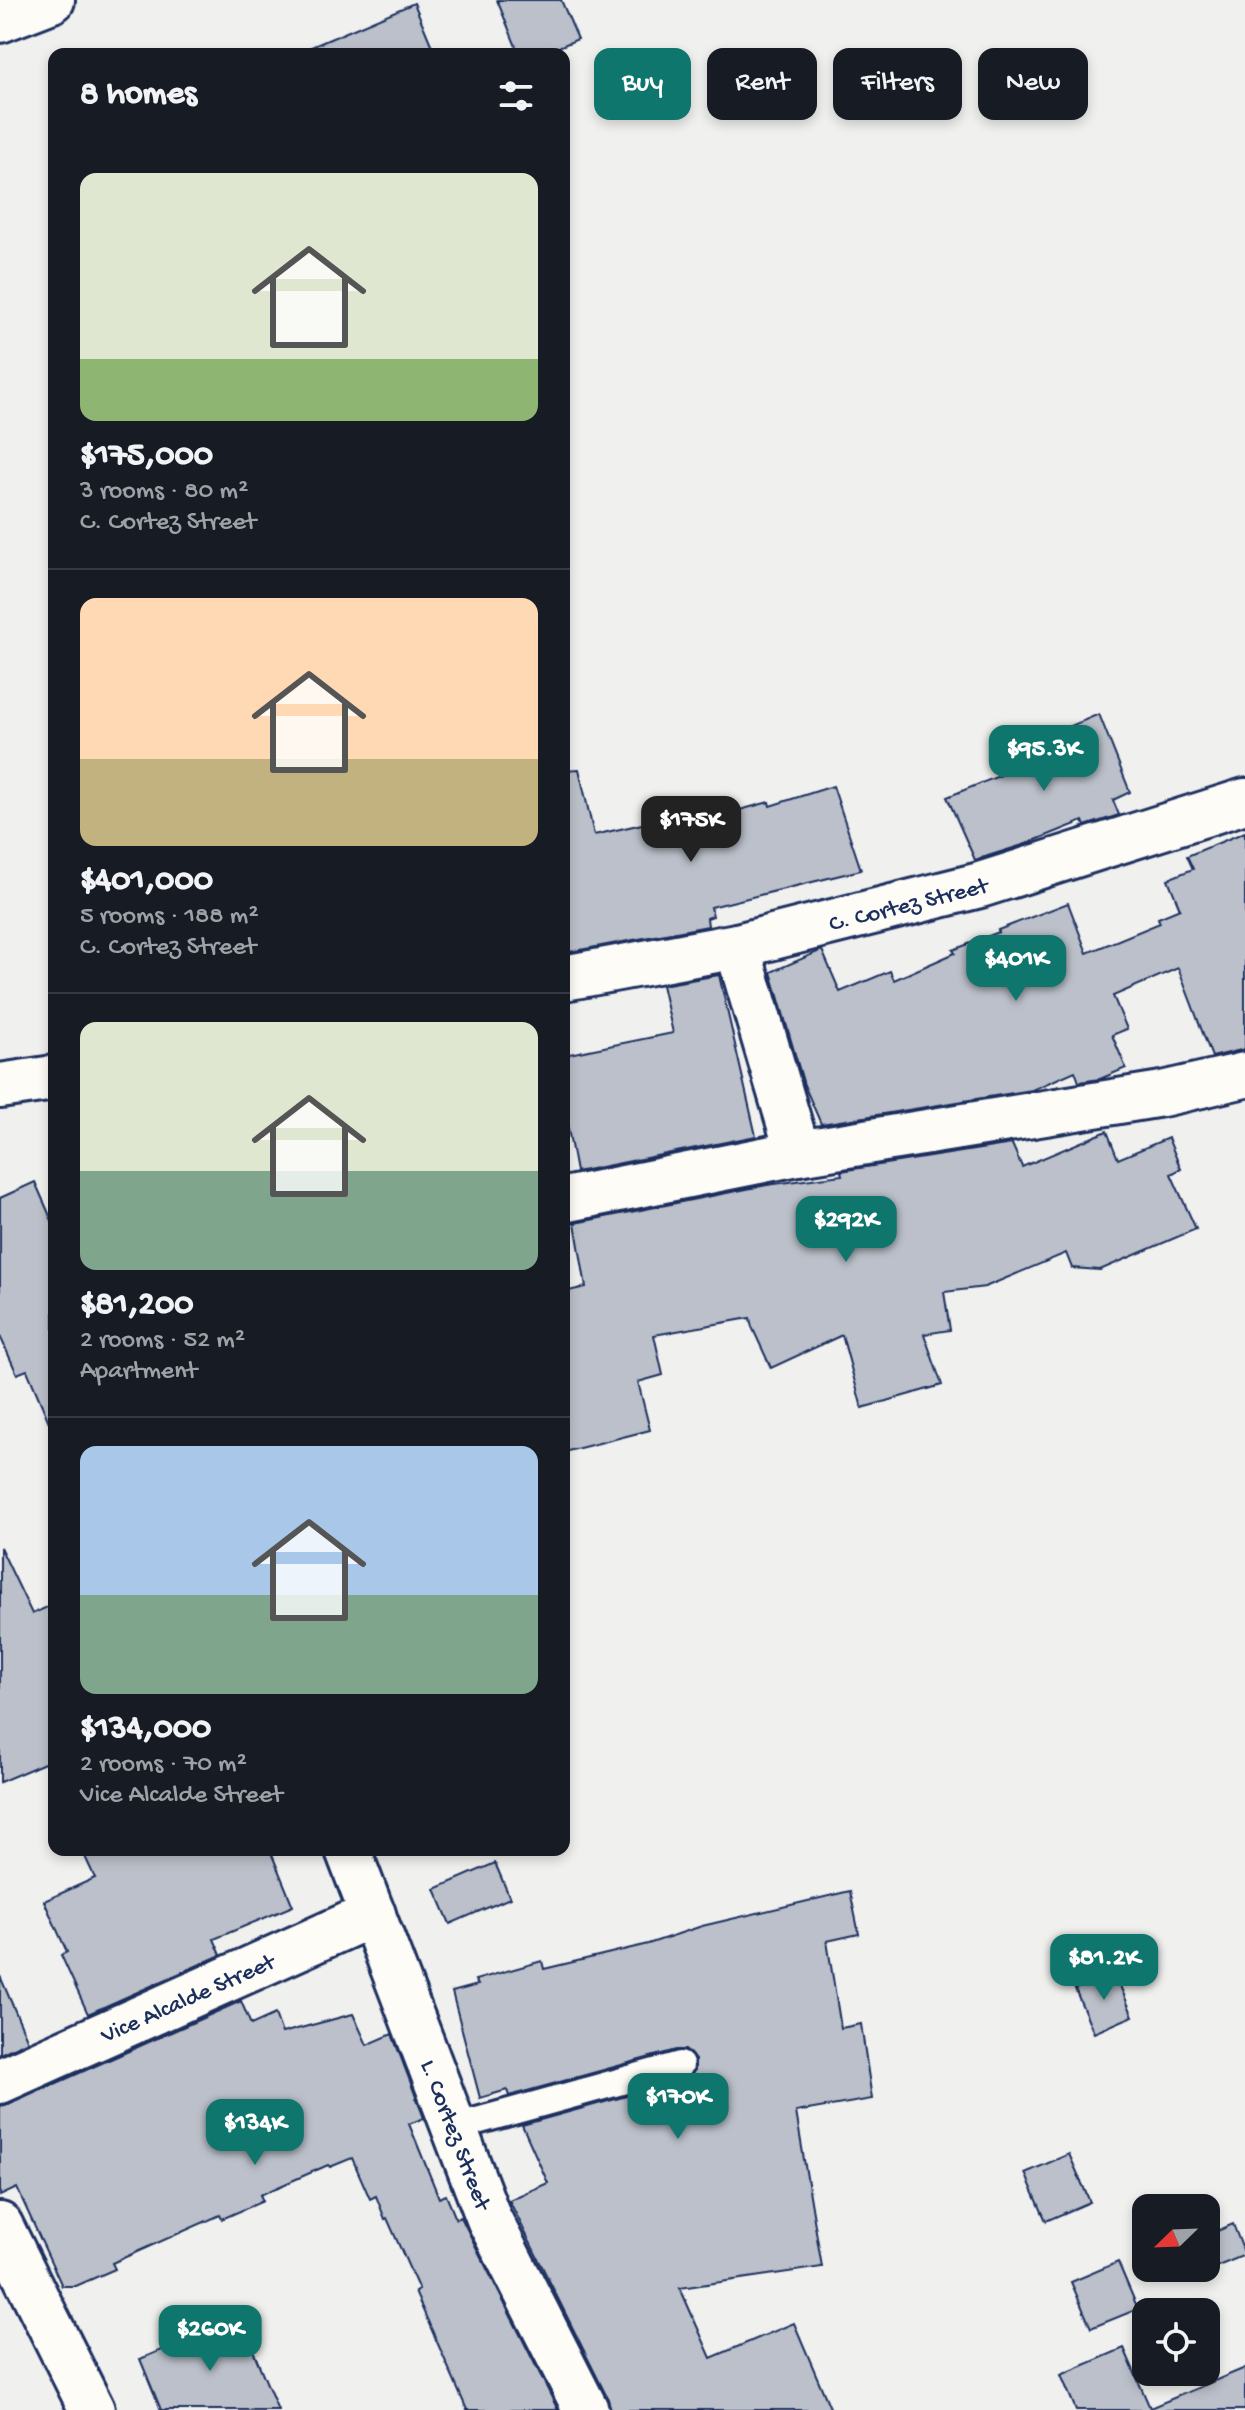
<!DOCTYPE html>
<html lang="en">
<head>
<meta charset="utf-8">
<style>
	body { margin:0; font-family:"Gochi Hand",sans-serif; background:#242831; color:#f1f3f6; height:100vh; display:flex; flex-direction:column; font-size:30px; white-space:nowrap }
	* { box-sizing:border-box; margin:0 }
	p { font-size:26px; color:#9ea1a6 }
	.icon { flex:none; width:44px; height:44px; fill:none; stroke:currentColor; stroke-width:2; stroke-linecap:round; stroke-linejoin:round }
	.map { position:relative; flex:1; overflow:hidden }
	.sheet { position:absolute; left:48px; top:48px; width:522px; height:1808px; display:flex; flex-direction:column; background:#171b24; border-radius:16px; box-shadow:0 4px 12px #0003 }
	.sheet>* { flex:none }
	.banner { position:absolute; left:594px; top:48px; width:530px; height:72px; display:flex; gap:16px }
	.needle { width:52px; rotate:247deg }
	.fabs { position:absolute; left:1132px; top:2194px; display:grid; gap:16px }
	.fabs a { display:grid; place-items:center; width:88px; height:88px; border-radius:16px; background:#171b24; box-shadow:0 4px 12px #0003; font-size:40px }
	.price { position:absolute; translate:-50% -68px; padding:0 18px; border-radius:16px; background:#0f766e; color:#fff; font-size:26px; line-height:52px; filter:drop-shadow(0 2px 4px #0008) }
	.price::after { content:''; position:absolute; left:50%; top:48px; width:24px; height:18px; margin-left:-12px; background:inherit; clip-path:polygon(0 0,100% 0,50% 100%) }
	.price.active { background:#222; color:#fff }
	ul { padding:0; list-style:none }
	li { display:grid; align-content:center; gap:16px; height:424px; padding:0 32px }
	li+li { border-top:2px solid #363941 }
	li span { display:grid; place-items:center; height:248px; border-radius:16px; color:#555 }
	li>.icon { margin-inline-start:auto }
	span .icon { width:144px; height:144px; fill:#fffc; stroke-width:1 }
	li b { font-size:34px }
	h2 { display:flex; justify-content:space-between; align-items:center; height:96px; padding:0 32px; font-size:34px }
	.tag { padding:0 28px; border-radius:16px; background:#171b24; box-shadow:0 4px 12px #0003; font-size:28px; line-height:72px }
	.tag.active { background:#0f766e; color:#fff }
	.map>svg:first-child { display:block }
	.building { fill:#bbc0ca; stroke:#1b2f5e; stroke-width:2 }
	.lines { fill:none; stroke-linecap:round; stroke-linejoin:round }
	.lane-casing { stroke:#1b2f5e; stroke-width:32 }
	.street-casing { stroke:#1b2f5e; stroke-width:50 }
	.lane { stroke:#fdfcf7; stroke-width:26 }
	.street { stroke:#fdfcf7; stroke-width:44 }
	.labels { text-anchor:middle; stroke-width:7; stroke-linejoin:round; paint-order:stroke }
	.street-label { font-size:24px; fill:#1b2f5e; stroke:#fdfcf7 }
</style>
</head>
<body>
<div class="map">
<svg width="1245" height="2410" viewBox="0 0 1245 2410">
	<rect width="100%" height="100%" fill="#f0f0ee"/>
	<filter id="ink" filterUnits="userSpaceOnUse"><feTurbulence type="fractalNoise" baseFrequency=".0125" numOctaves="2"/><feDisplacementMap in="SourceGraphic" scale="16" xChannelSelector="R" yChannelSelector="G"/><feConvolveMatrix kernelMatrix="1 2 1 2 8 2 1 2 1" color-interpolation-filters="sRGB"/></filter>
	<g filter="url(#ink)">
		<!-- building -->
		<g class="building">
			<path d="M497 0H561L578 39 542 54H519Z"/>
			<path d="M414 3 435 54H295Z"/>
			<path d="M1099 714 1130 792 1113 800 1119 815 1085 826 1083 821 1026 844 975 860 947 797 1048 756 1040 739Z"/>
			<path d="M579 769 594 835 690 813 692 823 769 802 770 806 833 786 861 870 711 907 713 916 707 918 708 926 564 953V770Z"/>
			<path d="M1245 832V1049L1212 1057 1178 968 1113 996 1127 1029 1112 1035 1126 1068 1100 1079 1079 1082 1075 1071 1032 1090 821 1124 804 1085 771 972 822 950 840 992 890 971 894 980 955 953 953 950 999 932 998 930 1068 903 1087 953 1160 923 1158 918 1180 909 1168 879 1193 869 1187 856Z"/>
			<path d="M719 975 756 1136 576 1172 564 1107V1055L673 1033 662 985Z"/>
			<path d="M1107 1131 1118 1159 1168 1138 1181 1169 1171 1174 1196 1229 1100 1270 1072 1268 1066 1253 985 1287 944 1292 950 1330 924 1334 942 1385 862 1408 842 1335 771 1368 752 1327 750 1318 654 1335 663 1375 638 1382 650 1430 564 1452V1292L586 1287 575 1223 767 1185 842 1175 841 1171 1012 1144 1022 1167Z"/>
			<path d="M35 1182 54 1225V1434L27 1370 17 1374 0 1336V1198Z"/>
			<path d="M0 1547 32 1614 54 1604V1759L0 1782Z"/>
			<path d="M82 1850H270L293 1906 214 1939 221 1955 88 2014 61 1955 67 1952 44 1901 95 1878Z"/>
			<path d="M495 1863 510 1898 450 1924 435 1889Z"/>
			<path d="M850 1891 859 1934 827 1941 841 2028 861 2024 872 2099 796 2112 822 2267 680 2288 711 2358 794 2323 831 2410H611L608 2399 509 2200 548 2183 522 2125 684 2080 695 2070V2060L685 2050H676L509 2096 507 2090 480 2098 452 1992 478 1985 475 1980 542 1961 544 1969 648 1944 702 1926Z"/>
			<path d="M1114 1972 1133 2016 1094 2033 1075 1989Z"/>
			<path d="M0 1976 28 2041 0 2054Z"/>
			<path d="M241 2001 251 2025 275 2014 282 2033 353 2014 367 2045 392 2034 424 2118 409 2124 439 2198 446 2195 456 2219 461 2217 558 2410H467L415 2292 419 2290 387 2218 385 2219 376 2196 370 2199 352 2158 330 2167 328 2165 260 2195 263 2201 222 2219 220 2215 112 2263 115 2269 76 2286H62L17 2188 0 2196V2106L10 2104Z"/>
			<path d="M1069 2154 1090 2202 1046 2221 1025 2173Z"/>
			<path d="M1233 2224 1245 2255 1206 2271V2236Z"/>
			<path d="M1118 2262 1138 2309 1091 2328 1071 2282Z"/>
			<path d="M239 2317 278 2410H161L140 2359Z"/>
			<path d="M1124 2348 1150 2408 1245 2368V2410H1076L1061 2375Z"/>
		</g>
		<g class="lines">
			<!-- lane casing -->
			<g class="lane-casing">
				<path id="lane" d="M455 2127 680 2065"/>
			</g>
			<!-- street casing -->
			<g class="street-casing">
				<g id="street">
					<path d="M0 20 52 0"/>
					<path d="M737 946 798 1153"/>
					<path d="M564 978 737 946 980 885 1245 801"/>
					<path d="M0 1086 54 1078"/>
					<path d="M564 1200 798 1153 1162 1094 1245 1075"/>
					<path d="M348 1850 489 2219 586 2410"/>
					<path d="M0 2081 373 1914"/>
					<path d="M0 2225 92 2410"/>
				</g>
			</g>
			<!-- lane -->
			<use href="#lane" class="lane"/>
			<!-- street -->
			<use href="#street" class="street"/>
		</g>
	</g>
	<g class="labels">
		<!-- street labels -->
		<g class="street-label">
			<text transform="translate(908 903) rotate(-14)" y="8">C. Cortez Street</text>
			<text transform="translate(187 1997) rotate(-24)" y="8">Vice Alcalde Street</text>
			<text transform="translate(457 2134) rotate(69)" y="8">L. Cortez Street</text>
		</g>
	</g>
</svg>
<div class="fabs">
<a><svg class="needle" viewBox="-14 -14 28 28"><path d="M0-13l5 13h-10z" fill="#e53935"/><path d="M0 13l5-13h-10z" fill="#9ea1a6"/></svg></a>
<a><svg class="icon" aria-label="locate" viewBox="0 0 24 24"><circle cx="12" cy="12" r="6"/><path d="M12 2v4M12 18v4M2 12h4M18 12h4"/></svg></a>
</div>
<b class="price" style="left:1044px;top:793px">$95.3K</b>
<b class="price active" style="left:691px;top:864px">$175K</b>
<b class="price" style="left:1016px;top:1003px">$401K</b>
<b class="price" style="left:846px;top:1264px">$292K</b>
<b class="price" style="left:1104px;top:2002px">$81.2K</b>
<b class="price" style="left:678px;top:2141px">$170K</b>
<b class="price" style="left:255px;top:2167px">$134K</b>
<b class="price" style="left:210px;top:2373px">$260K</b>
<div class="banner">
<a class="tag active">Buy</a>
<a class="tag">Rent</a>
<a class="tag">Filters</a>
<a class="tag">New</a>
</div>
<section class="sheet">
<h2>8 homes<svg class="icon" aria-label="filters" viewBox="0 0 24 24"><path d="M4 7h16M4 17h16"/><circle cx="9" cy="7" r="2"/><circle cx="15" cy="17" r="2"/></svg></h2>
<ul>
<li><span style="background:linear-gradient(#dfe7d0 75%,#8fb573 0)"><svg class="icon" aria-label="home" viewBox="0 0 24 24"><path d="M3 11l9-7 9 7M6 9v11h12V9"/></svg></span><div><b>$175,000</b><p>3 rooms · 80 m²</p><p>C. Cortez Street</p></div></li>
<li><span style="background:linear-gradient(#ffd9b3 65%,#c2b280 0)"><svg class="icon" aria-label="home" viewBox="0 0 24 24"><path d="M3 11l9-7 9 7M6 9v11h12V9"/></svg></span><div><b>$401,000</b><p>5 rooms · 188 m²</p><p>C. Cortez Street</p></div></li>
<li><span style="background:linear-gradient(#dfe7d0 60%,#7fa58c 0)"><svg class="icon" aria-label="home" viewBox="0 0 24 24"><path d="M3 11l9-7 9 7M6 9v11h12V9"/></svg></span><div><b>$81,200</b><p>2 rooms · 52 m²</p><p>Apartment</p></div></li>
<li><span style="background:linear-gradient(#a9c7e8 60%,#7fa58c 0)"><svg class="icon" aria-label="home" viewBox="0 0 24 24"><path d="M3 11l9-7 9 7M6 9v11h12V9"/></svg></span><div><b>$134,000</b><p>2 rooms · 70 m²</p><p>Vice Alcalde Street</p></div></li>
</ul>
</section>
</div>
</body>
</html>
